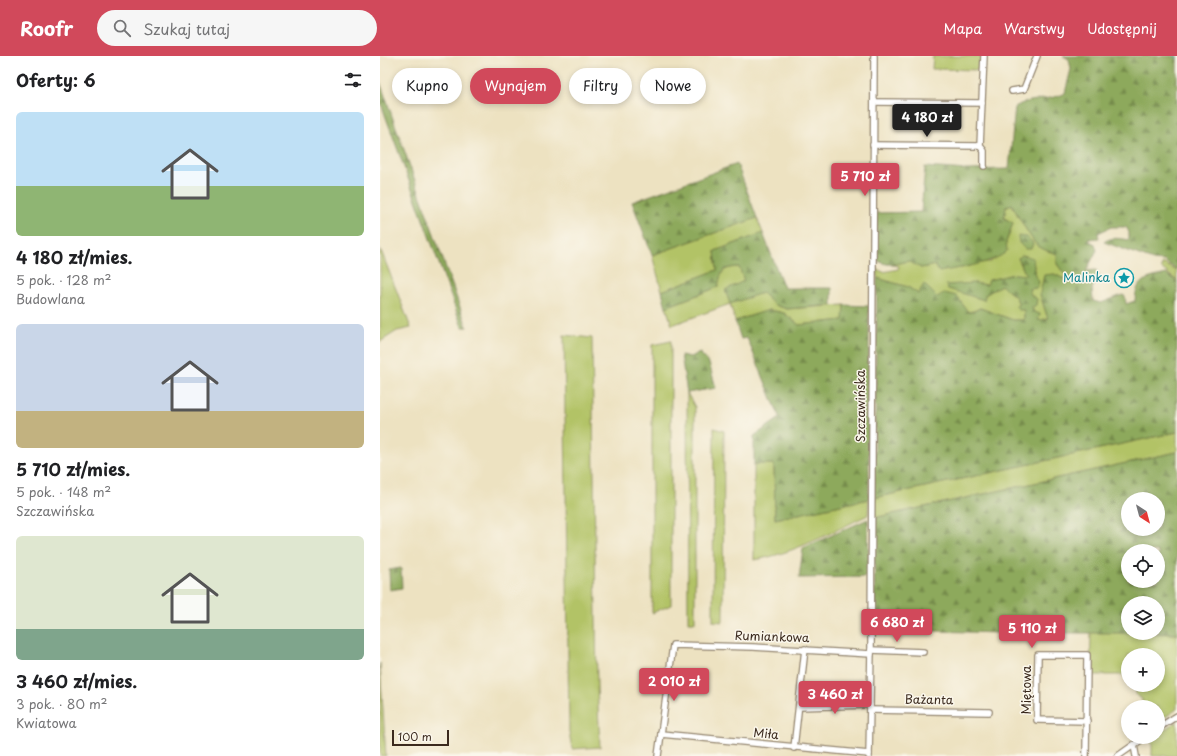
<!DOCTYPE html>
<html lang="pl">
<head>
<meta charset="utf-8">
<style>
	body { margin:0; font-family:"Playpen Sans",sans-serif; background:#f6f6f6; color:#202124; height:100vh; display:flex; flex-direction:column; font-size:15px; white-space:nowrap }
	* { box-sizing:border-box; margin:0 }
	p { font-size:13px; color:#757577 }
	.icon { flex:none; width:22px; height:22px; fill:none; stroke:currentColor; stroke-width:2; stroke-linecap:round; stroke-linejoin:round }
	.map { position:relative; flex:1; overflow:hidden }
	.drawer { display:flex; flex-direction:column; background:#fff; width:380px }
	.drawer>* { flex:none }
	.hud { position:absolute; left:12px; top:12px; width:380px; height:36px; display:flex; gap:8px }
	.needle { width:26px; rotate:144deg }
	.controls { position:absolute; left:741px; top:436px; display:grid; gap:8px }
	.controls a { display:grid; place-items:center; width:44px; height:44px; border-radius:50%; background:#fff; box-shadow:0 2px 6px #0003; font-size:20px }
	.scale { position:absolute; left:12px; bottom:10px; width:57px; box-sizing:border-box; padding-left:4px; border:2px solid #3b2a1e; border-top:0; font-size:11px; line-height:14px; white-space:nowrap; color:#3b2a1e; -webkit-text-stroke:3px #fbf7ec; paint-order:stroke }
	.price { position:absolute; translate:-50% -34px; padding:0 9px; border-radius:4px; background:#d1495b; color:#fff; font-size:13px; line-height:26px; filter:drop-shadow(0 1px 2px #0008) }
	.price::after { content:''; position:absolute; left:50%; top:24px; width:12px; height:9px; margin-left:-6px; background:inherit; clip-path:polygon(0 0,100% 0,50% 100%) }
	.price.current { background:#222; color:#fff }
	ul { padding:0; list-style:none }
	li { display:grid; align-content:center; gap:8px; height:212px; padding:0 16px }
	li span { display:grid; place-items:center; height:124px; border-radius:6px; color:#555 }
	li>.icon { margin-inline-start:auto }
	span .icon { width:72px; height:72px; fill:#fffc; stroke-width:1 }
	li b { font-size:17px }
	h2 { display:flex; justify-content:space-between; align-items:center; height:48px; padding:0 16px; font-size:17px }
	.chip { padding:0 14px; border-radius:18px; background:#fff; box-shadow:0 2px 6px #0003; font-size:14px; line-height:36px }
	.chip.current { background:#d1495b; color:#fff }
	header { display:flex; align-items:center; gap:24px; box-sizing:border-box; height:56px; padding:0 20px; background:#d1495b; color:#fff }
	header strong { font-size:19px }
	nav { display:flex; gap:22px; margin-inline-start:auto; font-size:14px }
	.search { width:280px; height:36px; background:#f6f6f6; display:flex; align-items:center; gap:10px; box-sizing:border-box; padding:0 14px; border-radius:22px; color:#757577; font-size:15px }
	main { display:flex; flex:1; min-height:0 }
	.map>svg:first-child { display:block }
	.grass { fill:#b2c366; stroke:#767642 }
	.forest { fill:url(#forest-firs); stroke:#646a3c; fill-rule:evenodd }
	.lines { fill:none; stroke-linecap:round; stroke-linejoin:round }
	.stream { stroke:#3bacb5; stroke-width:1 }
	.minor-casing { stroke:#948670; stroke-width:8 }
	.minor { stroke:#fff; stroke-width:5.5 }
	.labels { text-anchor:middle; stroke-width:3; stroke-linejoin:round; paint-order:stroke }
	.culture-label { font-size:12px; fill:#0d838f; stroke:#fbf7ec; text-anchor:end }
	.street-label { font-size:12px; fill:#3b2a1e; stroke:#fbf7ec }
</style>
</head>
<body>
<header>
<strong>Roofr</strong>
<div class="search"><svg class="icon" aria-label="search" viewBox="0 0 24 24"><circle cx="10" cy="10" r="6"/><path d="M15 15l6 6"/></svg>Szukaj tutaj</div>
<nav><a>Mapa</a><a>Warstwy</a><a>Udostępnij</a></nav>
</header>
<main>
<section class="drawer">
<h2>Oferty: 6<svg class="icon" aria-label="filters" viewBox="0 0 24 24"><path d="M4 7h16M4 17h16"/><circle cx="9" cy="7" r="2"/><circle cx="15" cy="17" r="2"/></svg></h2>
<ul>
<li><span style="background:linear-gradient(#bfe0f5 60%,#8fb573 0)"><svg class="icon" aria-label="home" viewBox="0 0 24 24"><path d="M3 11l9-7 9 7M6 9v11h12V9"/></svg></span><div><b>4 180 zł/mies.</b><p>5 pok. · 128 m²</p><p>Budowlana</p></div></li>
<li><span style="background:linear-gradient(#c9d6e8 70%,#c2b280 0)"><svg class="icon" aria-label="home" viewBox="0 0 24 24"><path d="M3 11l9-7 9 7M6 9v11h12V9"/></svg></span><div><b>5 710 zł/mies.</b><p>5 pok. · 148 m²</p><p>Szczawińska</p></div></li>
<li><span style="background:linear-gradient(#dfe7d0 75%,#7fa58c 0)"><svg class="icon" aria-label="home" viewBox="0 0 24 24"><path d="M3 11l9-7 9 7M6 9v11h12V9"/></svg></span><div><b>3 460 zł/mies.</b><p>3 pok. · 80 m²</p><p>Kwiatowa</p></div></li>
</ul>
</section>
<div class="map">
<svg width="797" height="700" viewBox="0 0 797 700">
	<defs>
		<pattern id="forest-firs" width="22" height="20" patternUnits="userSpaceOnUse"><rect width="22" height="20" fill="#8da95b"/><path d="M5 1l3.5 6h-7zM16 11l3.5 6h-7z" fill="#748a4b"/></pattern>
	</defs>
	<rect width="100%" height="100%" fill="#fbf7ec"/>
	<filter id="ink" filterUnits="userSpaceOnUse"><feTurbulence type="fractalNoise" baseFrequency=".025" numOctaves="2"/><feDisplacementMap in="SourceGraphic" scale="8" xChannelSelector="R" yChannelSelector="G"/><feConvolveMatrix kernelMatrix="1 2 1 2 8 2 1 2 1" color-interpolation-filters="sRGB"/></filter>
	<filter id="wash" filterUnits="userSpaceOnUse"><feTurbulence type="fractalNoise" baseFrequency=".012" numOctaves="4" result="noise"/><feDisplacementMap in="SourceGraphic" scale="16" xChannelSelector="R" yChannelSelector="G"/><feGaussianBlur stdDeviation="0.9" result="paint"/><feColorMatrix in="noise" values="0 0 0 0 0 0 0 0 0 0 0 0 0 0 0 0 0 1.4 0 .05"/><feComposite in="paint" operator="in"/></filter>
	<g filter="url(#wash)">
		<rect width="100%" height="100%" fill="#ede2c1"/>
		<!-- grass -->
		<g class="grass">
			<path d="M553 0H601V14L552 13Z"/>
			<path d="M632 148C636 157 651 183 657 189 663 194 671 196 678 198L677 208 686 220 684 223 674 218 664 220 660 238 668 263 657 264 652 252 649 233 659 226 655 220V211L638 202 646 219 634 218 610 224 607 229 594 227 593 240 604 244 605 239 621 229 636 241 639 249 636 250 644 254V264H633L600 252 594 255 588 256 557 241 538 238 528 231 497 222V213L503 216 518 213 519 210 511 209 528 205 541 212 555 209 582 212 601 206H610L626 195V186L633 167 624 162 626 151Z"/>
			<path d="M377 162 383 177 335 195 337 214 282 235 272 199Z"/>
			<path d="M0 192 31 272 17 275 0 286Z"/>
			<path d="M783 207 797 215V225L781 212Z"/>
			<path d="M360 211 365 225 382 237 395 249 407 253 464 249V264L419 269 404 257 390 254 355 265 350 248 292 269 286 251 338 231C342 215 341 212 360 211Z"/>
			<path d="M184 279 212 282 217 630 220 691 192 693 189 676Z"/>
			<path d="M291 285V549L272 557V289Z"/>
			<path d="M307 337 315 351V566H308Z"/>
			<path d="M334 372 344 375 343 566 333 565Z"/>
			<path d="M797 376V396L494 462V442Z"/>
			<path d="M374 408H394L395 463 489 443 488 459C452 476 413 498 374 504Z"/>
			<path d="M711 576 797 578V653L778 666V651H762V643L756 639V629H778V599H748V619H710Z"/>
			<path d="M0 607 6 700H0Z"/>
			<path d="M797 665V700H772V682L778 681V678Z"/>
		</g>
		<!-- forest -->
		<g class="forest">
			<path d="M683 0H797V214L784 205 773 204 724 186C731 180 741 183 749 184V176L746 171H731L718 177 719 182 709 183V185L715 188 717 194 706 215 716 214 721 221 712 232 713 245 721 247 742 239 745 240 746 248 755 245C756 222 767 223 786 218L797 225V376L494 442 497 222 528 231 538 238 544 228 557 241 564 237 577 240 588 256 594 255 600 252 633 264H644V254H639L636 250 639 249 636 241 621 229 605 239 604 244 568 233 566 229 594 227 607 229 609 224 634 218 646 219 638 202 643 199 653 202 655 220 659 226 657 232 649 233 651 239 657 243 656 249 652 252 654 256 660 258 658 264 668 263 660 238 664 219 674 218 684 223 686 220 677 208V198C671 196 663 194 657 189 651 183 636 157 632 148L626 151 624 162 633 167 626 186 627 195C614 208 577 212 559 216L555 209 541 212 528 205C516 208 507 211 497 204L496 157 541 156 545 111 587 114 629 113 635 51C650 41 667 46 685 37L691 13 689 3Z"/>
			<path d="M0 26 87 271H82L0 45Z"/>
			<path d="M357 108 377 162 272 199 252 146Z"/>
			<path d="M383 177 404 232H452V249L407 253 395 249 382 237 350 248 345 234 364 225 359 211C341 212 342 215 338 231L286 251 282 235 337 214 335 195Z"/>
			<path d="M638 180 647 181 653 187 651 193H645L639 187Z"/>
			<path d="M464 249 489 250V443L395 463 394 408H374V380L400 362 367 282 361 283 355 265 389 254 404 257 419 269 463 264Z"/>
			<path d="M320 297 329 307 336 332 307 337 301 299 310 301Z"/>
			<path d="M797 396V578L761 577H778V547H748V577H618L495 573 494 462ZM748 443H778V473H748ZM748 495H778V525H748Z"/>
			<path d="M488 463 489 521 419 522 423 492Z"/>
			<path d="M21 512 22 532 10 534 9 514Z"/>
		</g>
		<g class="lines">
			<!-- stream -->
			<path class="stream" d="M794 0 797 2"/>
		</g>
	</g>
	<g filter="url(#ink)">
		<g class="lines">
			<!-- minor casing -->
			<g class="minor-casing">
				<g id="minor">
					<path d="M632 35 644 33 657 0"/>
					<path d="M494 46 602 47"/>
					<path d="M493 89 600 90"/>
					<path d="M600 90 604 0"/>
					<path d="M600 90 604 95V110"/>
					<path d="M491 594 543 596"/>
					<path d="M419 651 490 649"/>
					<path d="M490 654 609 656"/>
					<path d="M778 672 797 660"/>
					<path d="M281 678 489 698"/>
					<path d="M754 689 756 700"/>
					<path d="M414 692 425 593"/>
					<path d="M278 700 293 589 373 591 491 598"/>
					<path d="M489 700 491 594 494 0"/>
					<path d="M706 700 707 599H658L657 664 707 665"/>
					<path d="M738 700 765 681"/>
				</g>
			</g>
			<!-- minor -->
			<use href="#minor" class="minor"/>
		</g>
	</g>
	<!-- icons -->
	<defs>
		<g id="sight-ring" transform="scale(1)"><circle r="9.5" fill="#fbf7ec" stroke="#0f9aa8" stroke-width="1.5"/><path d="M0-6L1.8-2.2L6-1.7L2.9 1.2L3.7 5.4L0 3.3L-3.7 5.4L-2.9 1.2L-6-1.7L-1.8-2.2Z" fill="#0f9aa8"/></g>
	</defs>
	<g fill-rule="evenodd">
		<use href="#sight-ring" x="744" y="222"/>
	</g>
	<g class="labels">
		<!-- culture labels -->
		<g class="culture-label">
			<text x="730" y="226">Malinka</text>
		</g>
		<!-- street labels -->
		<g class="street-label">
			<text transform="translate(481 350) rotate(-90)" y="4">Szczawińska</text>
			<text transform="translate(392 581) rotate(2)" y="4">Rumiankowa</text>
			<text transform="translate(647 634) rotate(-90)" y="4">Miętowa</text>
			<text transform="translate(549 644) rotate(1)" y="4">Bażanta</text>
			<text transform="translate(386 678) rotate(6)" y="4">Miła</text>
		</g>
	</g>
</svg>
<div class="controls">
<a><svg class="needle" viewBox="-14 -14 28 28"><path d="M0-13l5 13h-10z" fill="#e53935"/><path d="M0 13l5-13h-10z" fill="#757577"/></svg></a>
<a><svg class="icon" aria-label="locate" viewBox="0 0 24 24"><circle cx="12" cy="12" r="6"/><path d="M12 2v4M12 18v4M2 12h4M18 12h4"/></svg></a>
<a><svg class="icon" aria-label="layers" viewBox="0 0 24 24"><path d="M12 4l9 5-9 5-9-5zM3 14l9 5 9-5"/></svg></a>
<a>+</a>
<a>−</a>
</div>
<div class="scale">100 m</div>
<b class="price current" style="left:547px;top:82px">4 180 zł</b>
<b class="price" style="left:485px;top:141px">5 710 zł</b>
<b class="price" style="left:517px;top:587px">6 680 zł</b>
<b class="price" style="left:652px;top:593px">5 110 zł</b>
<b class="price" style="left:294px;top:646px">2 010 zł</b>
<b class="price" style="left:455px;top:659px">3 460 zł</b>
<div class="hud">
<a class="chip">Kupno</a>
<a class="chip current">Wynajem</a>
<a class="chip">Filtry</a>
<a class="chip">Nowe</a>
</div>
</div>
</main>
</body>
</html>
